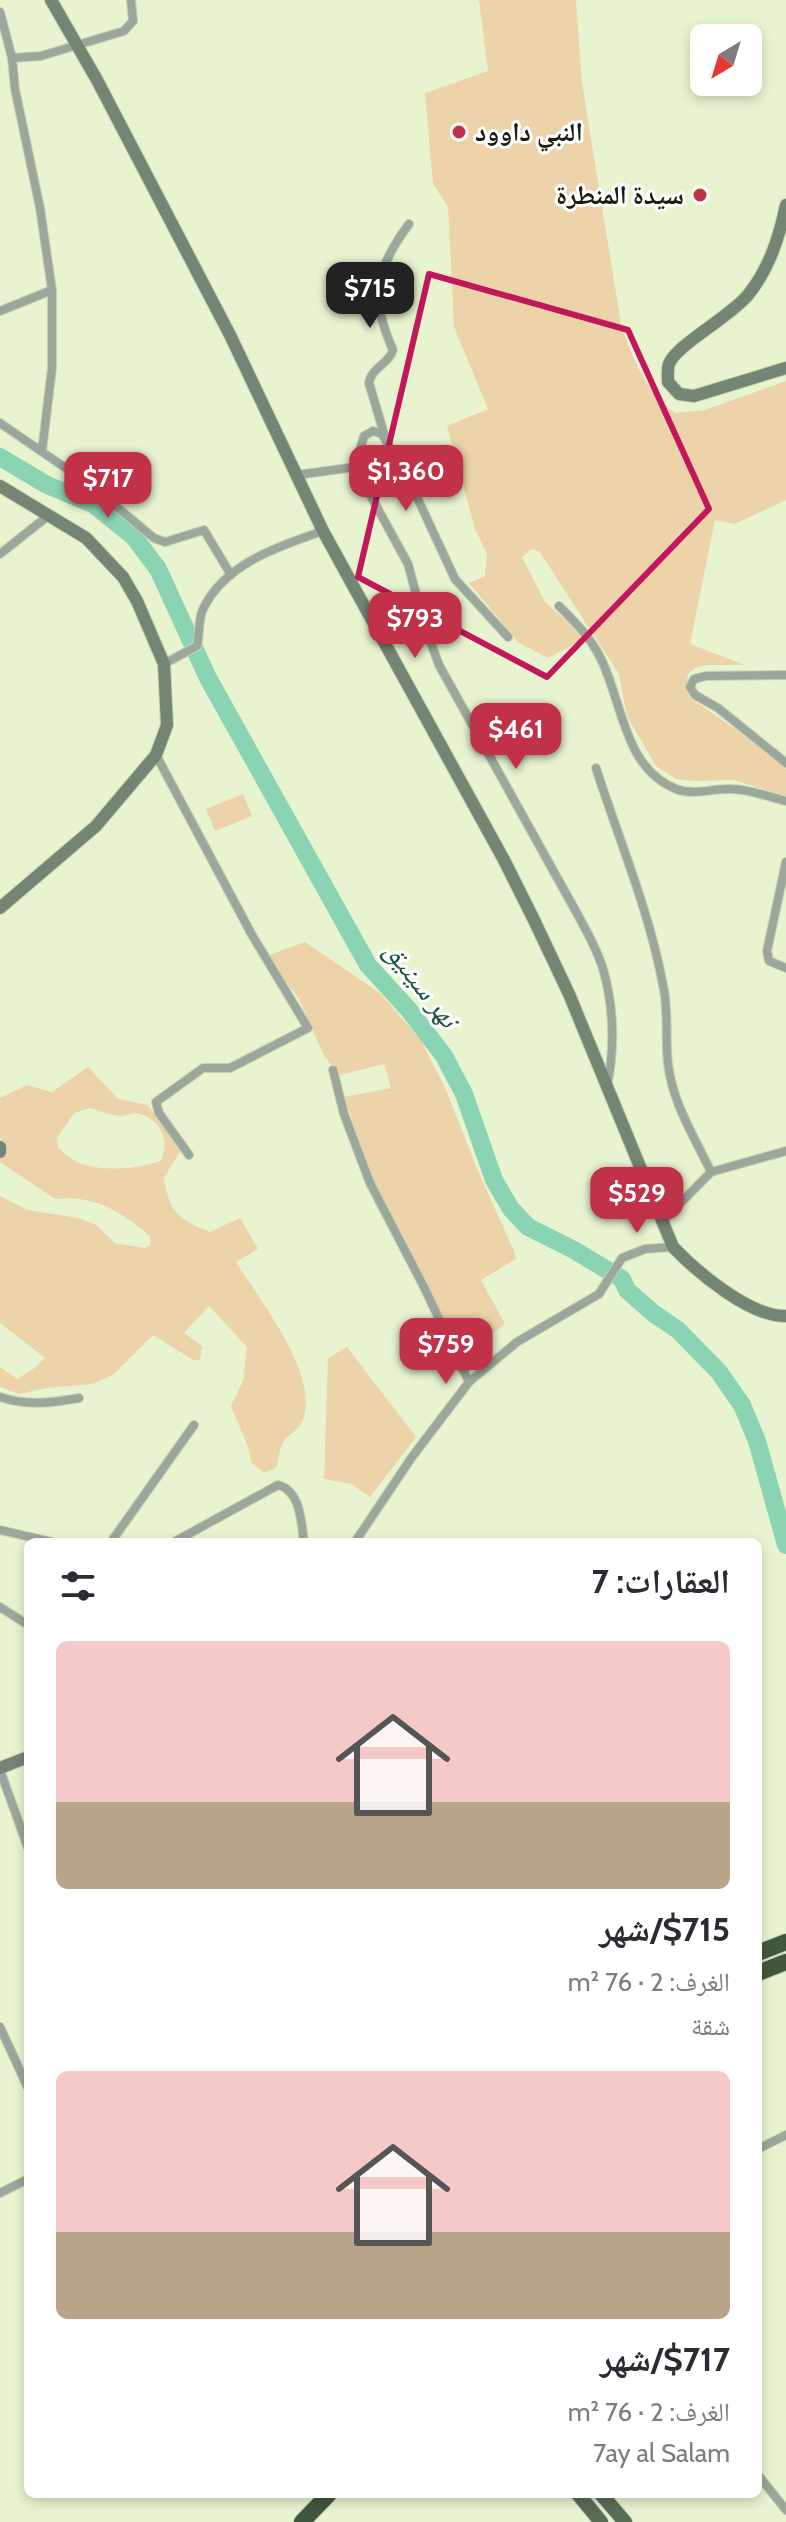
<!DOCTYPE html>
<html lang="ar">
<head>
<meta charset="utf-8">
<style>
	body { margin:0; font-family:Cabin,"Noto Naskh Arabic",sans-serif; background:#f7f7f7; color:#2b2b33; direction:rtl; height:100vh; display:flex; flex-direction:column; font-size:30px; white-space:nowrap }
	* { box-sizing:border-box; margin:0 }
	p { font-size:26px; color:#7c7c81 }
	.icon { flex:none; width:44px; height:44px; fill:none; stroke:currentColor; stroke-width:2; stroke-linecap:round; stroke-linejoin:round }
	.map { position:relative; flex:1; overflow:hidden; direction:ltr }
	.drawer { position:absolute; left:24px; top:1538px; width:738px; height:960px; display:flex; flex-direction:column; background:#fff; border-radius:12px; box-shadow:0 4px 12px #0003; direction:rtl }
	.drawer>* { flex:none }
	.needle { width:52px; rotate:218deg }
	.buttons { position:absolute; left:690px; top:24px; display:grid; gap:16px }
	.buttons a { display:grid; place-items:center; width:72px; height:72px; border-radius:12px; background:#fff; box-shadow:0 4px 12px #0003; font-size:40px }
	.price { position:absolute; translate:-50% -68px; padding:0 18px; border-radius:16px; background:#c13148; color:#fff; font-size:26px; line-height:52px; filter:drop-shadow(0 2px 4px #0008) }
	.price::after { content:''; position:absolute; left:50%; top:48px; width:24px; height:18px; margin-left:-12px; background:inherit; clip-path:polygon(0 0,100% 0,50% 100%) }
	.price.selected { background:#222; color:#fff }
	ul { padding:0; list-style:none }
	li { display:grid; align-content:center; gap:16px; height:424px; padding:0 32px }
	li span { display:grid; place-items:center; height:248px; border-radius:12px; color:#555 }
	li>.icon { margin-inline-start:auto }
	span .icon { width:144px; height:144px; fill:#fffc; stroke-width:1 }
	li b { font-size:34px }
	h2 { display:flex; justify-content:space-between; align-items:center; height:96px; padding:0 32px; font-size:34px }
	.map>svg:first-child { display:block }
	.green { fill:#ecd3a9; fill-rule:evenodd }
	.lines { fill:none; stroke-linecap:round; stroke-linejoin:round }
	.river { stroke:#8bd4b3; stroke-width:18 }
	.street-casing { stroke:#c7d1b1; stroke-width:10 }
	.secondary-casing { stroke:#c7d1b1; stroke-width:14 }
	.primary-casing { stroke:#c7d1b1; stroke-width:16 }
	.highway-casing { stroke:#c7d1b1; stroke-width:18 }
	.street { stroke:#9ba79b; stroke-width:8 }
	.secondary { stroke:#748573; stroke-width:12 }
	.primary { stroke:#586c56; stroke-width:14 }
	.highway { stroke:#40573e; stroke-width:16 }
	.marked { fill:none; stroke:#c2185b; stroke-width:6; stroke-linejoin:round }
	.poi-dot { fill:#c13148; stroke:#fff; stroke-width:3 }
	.labels { text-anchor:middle; stroke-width:6; stroke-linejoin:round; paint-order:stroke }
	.poi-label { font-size:26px; font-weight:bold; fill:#191c0f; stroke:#fff; text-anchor:start }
	.water-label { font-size:28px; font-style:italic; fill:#1d5640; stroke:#fff }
</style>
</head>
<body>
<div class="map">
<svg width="786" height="2522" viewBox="0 0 786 2522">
	<rect width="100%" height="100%" fill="#e8f4d0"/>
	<!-- green -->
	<g class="green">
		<path d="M479 0H576L582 83 621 324C632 358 646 391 675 413L705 410 786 381V500L735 524 715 520 690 644 745 665H707L695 668 688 674 686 690 690 698 738 731 786 769V796L733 780 694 781 676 779 656 766 627 716 619 674 539 551 532 549 522 557 545 602 573 627 583 640 548 658 519 643 469 583 485 576 487 554 475 529 447 426 488 409 454 327 448 207 433 184 425 93 488 71Z"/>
		<path d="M243 794 252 816 215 831 206 809Z"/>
		<path d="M305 942 380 993 420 1039 444 1085 478 1171 514 1251 516 1259 481 1280 505 1324 461 1357 404 1237 376 1188 344 1097 391 1088 384 1064 340 1075 324 1056 299 999 269 960V955Z"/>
		<path d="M88 1067 118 1099 148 1105 181 1150 164 1178C170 1214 178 1218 210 1232L240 1218 258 1249 236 1262C259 1299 317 1371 304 1416 300 1431 287 1434 282 1444 279 1451 279 1461 276 1468L264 1473 251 1462C250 1446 237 1423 231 1406L243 1381 247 1347 209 1306 184 1333 202 1346 200 1360H193L153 1335 113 1375 92 1384 47 1388 19 1394 0 1387V1367L17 1379 33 1369 45 1358 0 1323V1196L28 1210 78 1218 96 1225 115 1243 145 1248 151 1245 150 1236C123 1212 92 1194 55 1199L0 1162 4 1143 0 1138V1098L27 1085 52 1092ZM90 1108C100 1111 112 1116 122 1116 123 1116 133 1113 135 1113 159 1116 172 1141 160 1161 138 1169 108 1171 85 1165 75 1163 66 1154 58 1148L57 1138 74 1113Z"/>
		<path d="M347 1347 416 1437 370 1497 351 1484 324 1479 328 1358Z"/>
	</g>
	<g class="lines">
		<!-- river -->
		<path class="river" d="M0 457 47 485 93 504 134 537 158 569 208 678 368 965 409 1010 444 1056 464 1094 494 1180 511 1209 528 1227 574 1250 622 1279 627 1290 653 1313 678 1330 719 1372 742 1405 757 1441 786 1545"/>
		<!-- street casing -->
		<g class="street-casing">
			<g id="street">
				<path d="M0 12 12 58 15 89 40 208 52 290V368L42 451"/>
				<path d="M12 58 41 56 124 31 133 21 131 0"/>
				<path d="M0 311 52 290"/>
				<path d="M0 423 89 484 154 538 165 542 204 530 231 575"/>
				<path d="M385 437 369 383C371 368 389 364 393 350 369 297 376 268 409 224"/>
				<path d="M355 467 408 564 425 627 439 665 579 917C588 934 598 951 603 969 614 1006 615 1049 607 1086"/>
				<path d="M297 475 355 467 364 436 373 431 382 434 409 480 455 579 508 637"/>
				<path d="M0 554 49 515"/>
				<path d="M559 606C576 623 591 638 601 659 623 704 624 768 676 789 695 796 713 788 731 789 749 789 769 797 786 801"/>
				<path d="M164 664 197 646C200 634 198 620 203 609 225 563 280 546 323 531"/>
				<path d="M786 675 706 676 694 679 690 687 695 695 718 708 786 763"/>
				<path d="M156 755 252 935 308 1028 230 1068H203L156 1102 159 1113 189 1155"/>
				<path d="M596 768C619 840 649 910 663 985 669 1011 665 1038 668 1064 673 1104 694 1136 711 1172"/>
				<path d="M786 862 767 951 769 961 786 968"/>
				<path d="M333 1070 344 1114 370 1183 424 1287 469 1382"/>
				<path d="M662 1222 711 1172 786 1151"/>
				<path d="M0 1397C28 1406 51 1403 79 1398"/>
				<path d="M0 1530 52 1542"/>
				<path d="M111 1542 194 1425"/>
				<path d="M174 1542 278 1485C301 1491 301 1522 304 1542"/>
				<path d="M355 1542 412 1457 469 1382 517 1342 599 1294 622 1258 645 1249 673 1247"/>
				<path d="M0 1607 28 1625"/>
				<path d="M0 1770 28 1848"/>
				<path d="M0 2027 28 2088"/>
				<path d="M758 2149 786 2135"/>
				<path d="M0 2193 28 2179"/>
				<path d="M758 2475 786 2510"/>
			</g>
		</g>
		<!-- secondary casing -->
		<g class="secondary-casing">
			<g id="secondary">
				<path d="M51 0 97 80 230 335 323 531 504 860 534 920 569 994 673 1247C697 1272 750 1317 786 1316"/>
				<path d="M786 205C779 238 769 269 748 295 730 317 676 345 669 364 667 370 668 376 668 382L679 394 694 396 786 368"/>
				<path d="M0 486 86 538 123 577 137 601 164 664 167 725 156 755 96 826 0 908"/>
				<path d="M0 1147V1152"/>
				<path d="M0 1768 28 1757"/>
			</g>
		</g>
		<!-- primary casing -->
		<g class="primary-casing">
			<g id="primary">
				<path d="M578 2494 601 2522"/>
				<path d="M601 2494 625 2522"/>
			</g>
		</g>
		<!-- highway casing -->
		<g class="highway-casing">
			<g id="highway">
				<path d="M758 1953 786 1942"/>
				<path d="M758 1973 786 1962"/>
				<path d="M302 2522 329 2494"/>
			</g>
		</g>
		<!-- street -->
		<use href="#street" class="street"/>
		<!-- secondary -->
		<use href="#secondary" class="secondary"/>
		<!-- primary -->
		<use href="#primary" class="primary"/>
		<!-- highway -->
		<use href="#highway" class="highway"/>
	</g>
	<!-- marked area -->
	<path class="marked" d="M429 274 628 330 709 509 547 677 358 577Z"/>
	<!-- markers -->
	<g class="poi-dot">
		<circle cx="459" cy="132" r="8"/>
		<circle cx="700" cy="195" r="8"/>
	</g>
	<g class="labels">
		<!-- poi labels -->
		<g class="poi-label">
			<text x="475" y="141">النبي داوود</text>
			<text x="684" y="204" text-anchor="end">سيدة المنطرة</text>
		</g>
		<!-- water labels -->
		<g class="water-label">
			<text transform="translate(422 984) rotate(52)" y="10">نهر سينيق</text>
		</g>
	</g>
</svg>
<div class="buttons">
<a><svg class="needle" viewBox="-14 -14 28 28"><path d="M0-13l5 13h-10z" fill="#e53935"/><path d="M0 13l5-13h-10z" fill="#7c7c81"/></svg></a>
</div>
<b class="price selected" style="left:370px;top:330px">$715</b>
<b class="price" style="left:406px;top:513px">$1,360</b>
<b class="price" style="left:108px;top:520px">$717</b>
<b class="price" style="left:415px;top:660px">$793</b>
<b class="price" style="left:516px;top:771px">$461</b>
<b class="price" style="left:637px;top:1235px">$529</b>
<b class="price" style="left:446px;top:1386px">$759</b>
<section class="drawer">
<h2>العقارات: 7<svg class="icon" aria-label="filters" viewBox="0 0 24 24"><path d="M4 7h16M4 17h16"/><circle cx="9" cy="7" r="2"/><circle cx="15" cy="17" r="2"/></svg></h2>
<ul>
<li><span style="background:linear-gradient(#f6c9c9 65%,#b9a48a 0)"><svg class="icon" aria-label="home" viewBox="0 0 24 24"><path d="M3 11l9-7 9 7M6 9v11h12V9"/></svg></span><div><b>$715/شهر</b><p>الغرف: 2 · 76 m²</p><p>شقة</p></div></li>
<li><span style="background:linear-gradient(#f6c9c9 65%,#b9a48a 0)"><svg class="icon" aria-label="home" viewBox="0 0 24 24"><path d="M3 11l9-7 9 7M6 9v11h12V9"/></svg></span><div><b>$717/شهر</b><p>الغرف: 2 · 76 m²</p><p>7ay al Salam</p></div></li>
</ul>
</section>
</div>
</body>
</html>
